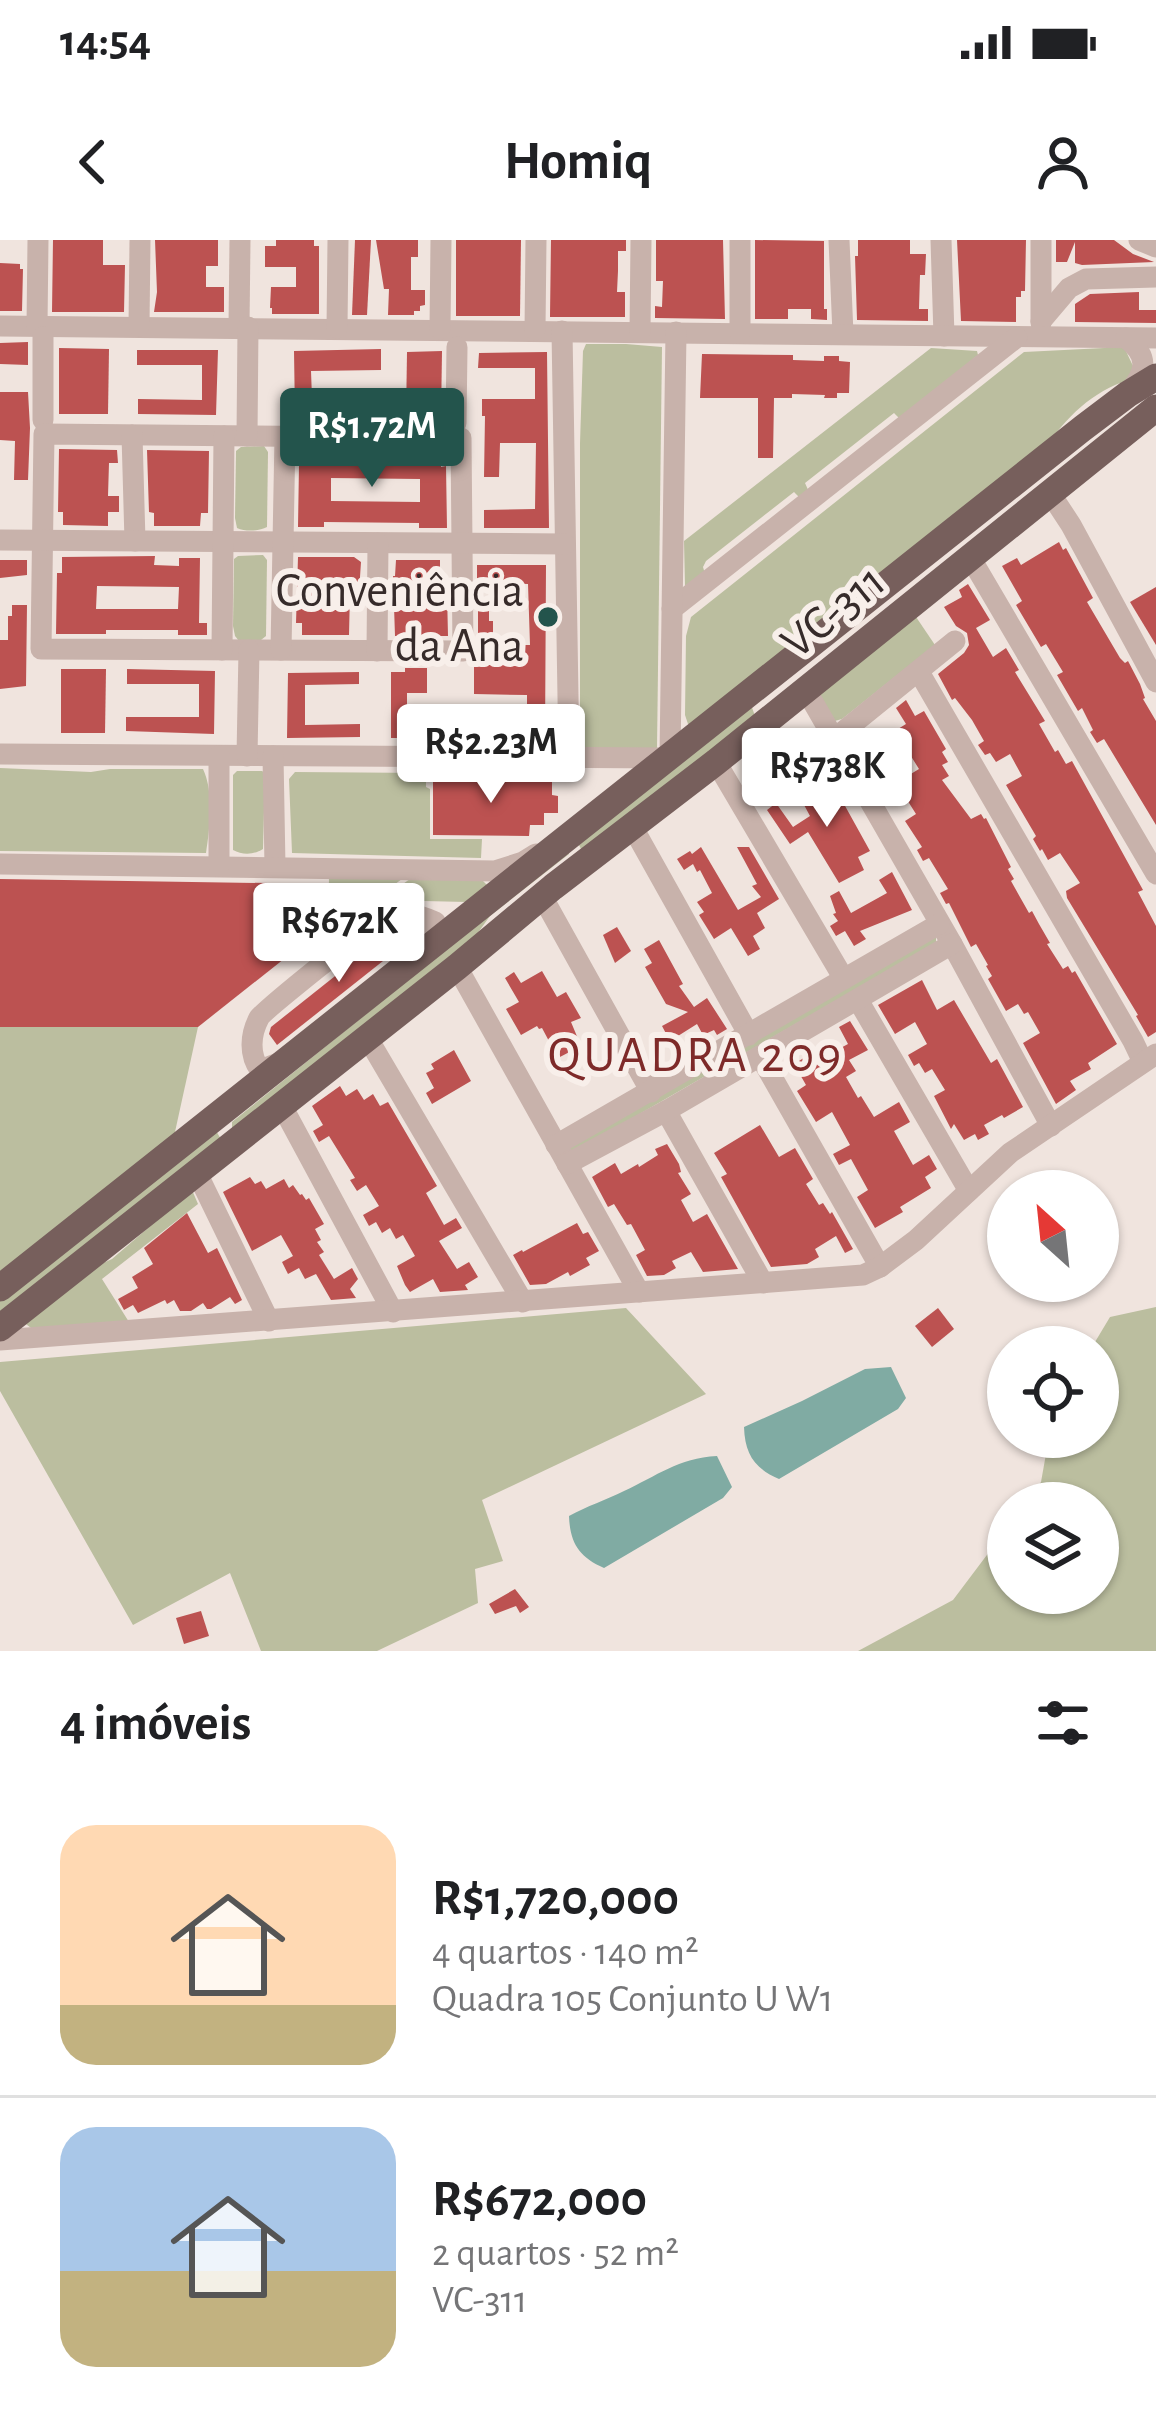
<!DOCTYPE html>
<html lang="pt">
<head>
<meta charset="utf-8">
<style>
	body { margin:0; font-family:"Alegreya Sans",sans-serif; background:#f2f2f2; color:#202124; height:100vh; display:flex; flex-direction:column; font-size:45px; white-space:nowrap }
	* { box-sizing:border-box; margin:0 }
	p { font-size:39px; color:#757577 }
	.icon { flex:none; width:66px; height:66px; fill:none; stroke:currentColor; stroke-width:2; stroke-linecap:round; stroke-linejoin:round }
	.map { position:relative; height:1411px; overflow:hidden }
	.details { display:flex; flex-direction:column; background:#fff; flex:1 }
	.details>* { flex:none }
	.needle { width:78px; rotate:333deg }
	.tools { position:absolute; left:987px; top:930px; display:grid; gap:24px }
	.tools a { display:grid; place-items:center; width:132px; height:132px; border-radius:50%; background:#fff; box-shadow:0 3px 9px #0004; font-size:60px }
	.price { position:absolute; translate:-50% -102px; padding:0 27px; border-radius:12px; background:#fff; color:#222; font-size:39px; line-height:78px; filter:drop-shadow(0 3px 6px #0008) }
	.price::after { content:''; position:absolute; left:50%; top:72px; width:36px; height:27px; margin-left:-18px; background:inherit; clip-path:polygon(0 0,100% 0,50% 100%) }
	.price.current { background:#23544c; color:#fff }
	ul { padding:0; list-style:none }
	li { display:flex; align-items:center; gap:36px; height:300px; padding:0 60px }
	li+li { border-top:3px solid #e0e0e0 }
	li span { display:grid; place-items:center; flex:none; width:336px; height:240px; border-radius:36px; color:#555 }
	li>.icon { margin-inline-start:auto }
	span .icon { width:144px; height:144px; fill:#fffc; stroke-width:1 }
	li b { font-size:51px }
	h2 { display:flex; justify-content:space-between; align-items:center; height:144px; padding:0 60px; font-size:51px }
	.status { display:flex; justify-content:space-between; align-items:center; height:84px; padding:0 60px; background:#fff; direction:ltr }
	.status svg { height:33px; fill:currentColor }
	header { display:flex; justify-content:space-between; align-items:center; height:156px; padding:0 60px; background:#fff; font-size:54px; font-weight:700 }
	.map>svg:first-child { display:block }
	.green { fill:#bbbe9f }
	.water { fill:#80aba3 }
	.building { fill:#bc5251; fill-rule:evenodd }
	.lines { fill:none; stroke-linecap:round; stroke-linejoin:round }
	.minor { stroke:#c8b2ab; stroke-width:21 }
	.major { stroke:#775f5c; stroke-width:27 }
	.poi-dot { fill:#23544c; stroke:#f8efea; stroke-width:4.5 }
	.labels { text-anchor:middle; stroke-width:12; stroke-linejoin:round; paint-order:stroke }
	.poi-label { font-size:48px; fill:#362b2a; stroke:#f8efea; text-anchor:end }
	.street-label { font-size:48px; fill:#362b2a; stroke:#f8efea }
	.neighbourhood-label { font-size:51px; letter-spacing:3px; fill:#7e2a29; stroke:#f8efea }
</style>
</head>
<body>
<div class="status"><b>14:54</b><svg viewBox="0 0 49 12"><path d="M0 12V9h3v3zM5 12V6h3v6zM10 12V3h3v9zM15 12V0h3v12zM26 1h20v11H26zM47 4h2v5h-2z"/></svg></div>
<header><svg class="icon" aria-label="back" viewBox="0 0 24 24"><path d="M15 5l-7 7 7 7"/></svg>Homiq<svg class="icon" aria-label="person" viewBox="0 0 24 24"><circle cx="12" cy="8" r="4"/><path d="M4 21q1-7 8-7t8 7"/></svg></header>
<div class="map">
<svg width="1156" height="1411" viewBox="0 0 1156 1411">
	<rect width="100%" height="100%" fill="#f0e4de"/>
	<!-- green -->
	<g class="green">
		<path d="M586 104H626L662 107 657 509 585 511 580 502V203L583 111Z"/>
		<path d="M1124 107 1133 126 1129 140C1092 151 1066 178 1044 209L698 485 688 484 685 475 686 396 691 377 1024 112Z"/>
		<path d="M931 108 977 111 978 115 900 179 894 173 805 243 809 252 800 258 794 252 706 321 703 327 705 334 685 346 684 301Z"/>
		<path d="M264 206 268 212 267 287C259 291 246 292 237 288L235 278 236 211 241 207Z"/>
		<path d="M263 315 267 320 266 396 261 400 239 401 235 396 233 386 234 319 238 316Z"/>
		<path d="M912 371 935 405 842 479 831 482 817 446Z"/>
		<path d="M750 462 755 476 583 613 577 601Z"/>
		<path d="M0 528 91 532 110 529H203C214 552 210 588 206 613L0 611Z"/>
		<path d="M237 531H262L265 533 263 609C254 615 242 615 233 610V535Z"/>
		<path d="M295 532 426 533V547L430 549V599H482L481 618 292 613 289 539Z"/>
		<path d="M569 610V614L490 676 472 701 232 889V882Z"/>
		<path d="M329 638 402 639 365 666 357 662 328 684Z"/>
		<path d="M410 639 482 640 487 645 467 662 380 660Z"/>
		<path d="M936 697V703L584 906 570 911V903Z"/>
		<path d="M0 787H198L173 901 0 1040Z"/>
		<path d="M215 889 222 901 0 1078V1059Z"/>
		<path d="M192 950 198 964 102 1039 129 1082 35 1091 22 1081 78 1034 112 1019 148 988 174 959Z"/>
		<path d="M1156 1067V1411H858L953 1360 1008 1287V1353H1098V1263H1026L1041 1242 1049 1197H1098V1107H1092L1110 1077Z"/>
		<path d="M626 1068 706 1154 482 1260 503 1321 475 1329 478 1363 377 1411H261L230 1333 133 1385 0 1151V1122Z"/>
	</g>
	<!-- water -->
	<g class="water">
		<path d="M891 1127 906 1158 898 1169 779 1239C754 1228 745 1214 744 1187L802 1161 865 1129Z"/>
		<path d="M717 1216 732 1247 723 1258 604 1328C579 1317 570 1303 569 1276 587 1266 606 1260 624 1251 657 1236 678 1218 717 1216Z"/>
	</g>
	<!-- building -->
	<g class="building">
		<path d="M53 0H103V25H125L124 72H52Z"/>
		<path d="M155 0H218V26H206V47H224V72H154L157 52Z"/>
		<path d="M276 0H314V6H319V74H272V68H270L271 47H296V27H265V6H276Z"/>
		<path d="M355 0H371L367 75H352Z"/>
		<path d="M376 0H418V17H411V50H425V65L420 66V71H414V75H388L389 49H384Z"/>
		<path d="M456 0H521L520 76H456Z"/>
		<path d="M551 0H626V11H618V31L617 52H625V77H550Z"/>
		<path d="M656 0H723L725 79 655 78V66L662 67 663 41H656Z"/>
		<path d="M755 0 824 1V69H827V80L811 79V69H788V79H755Z"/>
		<path d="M858 0H910V14H926L925 35H920L919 69H928V81L857 80 855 16H858Z"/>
		<path d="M957 0H1026L1025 51H1021V57H1016V82L961 81Z"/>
		<path d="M1056 0H1114L1133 14 1154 22 1082 25 1075 23V2L1067 22H1056Z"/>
		<path d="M0 23 20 24V29H23L22 71H0Z"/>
		<path d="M1139 52V70H1156V83L1075 82V64L1090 54Z"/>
		<path d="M28 102V125L0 124V103Z"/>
		<path d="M59 108 109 109 108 174H59Z"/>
		<path d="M381 109V130L311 131 312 158H381V177L295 176 294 111Z"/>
		<path d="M137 110H218L216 175 138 174V159L202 160V125H137Z"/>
		<path d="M442 111 441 177 406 178 407 112Z"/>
		<path d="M547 112 549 288H484V270L535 269 536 203H500L499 237H484L485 176H482V159H535V128H478L479 113Z"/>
		<path d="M702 114 793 115V120L824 121V116H839V121L850 122 849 153H837V158H824L825 155 792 154V158H774L773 218H758V158H700Z"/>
		<path d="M0 152H28L30 188 28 240H14L15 201 0 200Z"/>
		<path d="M59 209 117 210 118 223H109L108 256H119V272H108V286L63 285V272H58Z"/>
		<path d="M147 210 209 211 208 273H201L200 286H154V273L149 272Z"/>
		<path d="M304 212H324V217L348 218V212H364V218L420 219V213H441V227L446 226 447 288H419V283L324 282V287H298L299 225H303ZM331 238 420 239V262L331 261Z"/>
		<path d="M1059 302 1063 310 1066 308 1093 358 1087 362 1120 418 1125 423 1128 421 1140 444 1145 458 1143 459 1156 481V585L1104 499 1097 503 1090 492 1093 490 1082 468 1078 471 1057 435 1063 432 1046 404 1041 407 1016 365 1022 361 1002 326 1017 318 1021 325Z"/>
		<path d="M155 316 154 325 179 326V318H200L199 383H207V395H178V390H106V394H56L57 333H62V317ZM97 346 179 347 178 369H96Z"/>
		<path d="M298 317H354L361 322 359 352H350L349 395H302V383H296Z"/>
		<path d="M0 320H27V335L0 338Z"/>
		<path d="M396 320H440V353H447L448 396H395L393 336H395Z"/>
		<path d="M477 325H546L545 501 473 500 474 481 527 482V455L474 454V421L478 411V370L489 371V381H493V405H530L528 344 485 343V340H477Z"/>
		<path d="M968 344 990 380 976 388 993 417 1006 408 1019 430 1015 432 1045 481 1039 484 1055 512 1058 510 1066 524 1072 521 1143 650 1138 652 1156 686V792L1148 797 1136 776 1138 775 1067 658 1066 651 1080 643 1060 613 1048 620 1042 609 1040 611 1033 599 1036 596 1006 545 1022 536 1010 514 996 522 990 513 985 515 978 505 984 501 972 480 955 458 952 460 938 434 964 413 969 405 967 393 956 386 944 367 962 357 959 350Z"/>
		<path d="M1156 347V405L1130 362Z"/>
		<path d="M12 365H27L26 446 0 449V400H8V376H12Z"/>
		<path d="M405 428H427V453H407V498H391V432H405Z"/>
		<path d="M61 429H106L105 493H61Z"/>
		<path d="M127 429 215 431 214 494 126 491V477H199V444H127Z"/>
		<path d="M359 432V444L305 445V485L360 484V497L287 498 288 433Z"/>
		<path d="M906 460 915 476 924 471 946 509 942 512 948 522 942 525 949 536 942 540 971 579 981 574 984 579 986 578 1011 627 1008 629 1014 639 1011 641 1029 673 1032 671 1039 684 1050 703 1047 704 1063 729 1068 726 1072 733 1075 731 1117 804 1088 823 1091 829 1070 841 1076 850 1056 864 1023 803 1040 793 1028 772 1024 774 1018 764 1006 771 988 739 992 736 986 726 988 725 976 704 971 707 949 663 946 664 940 653 948 649 929 618 923 621 917 610 922 607 905 581 916 574 904 555 899 558 891 546 919 529 909 513 872 534 854 503 858 499 860 504 882 491 885 497 906 484 896 468Z"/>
		<path d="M433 538 552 539V555L558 556V573H544V585H530L529 596 433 595Z"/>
		<path d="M813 539 822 553 834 546 870 611 858 617 864 630 839 643 808 592 790 604 767 570 776 563 793 587 810 576 796 550Z"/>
		<path d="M701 607 738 670 761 657 752 646 757 644 737 607H749L779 659 757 673 765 688 753 696 760 709 748 716 731 688 714 699 699 675 704 672 697 662 712 653 700 630 697 632 693 624 684 630 677 619 690 611 692 614Z"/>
		<path d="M892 632 912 670 860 691 866 699 854 706 845 691 836 696 830 686 838 681 833 674 836 673 830 656 839 651 851 673 887 653 879 640Z"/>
		<path d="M0 639 329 644 328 684 198 787H0Z"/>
		<path d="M617 687 631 711 615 723 603 695Z"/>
		<path d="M404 689 412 698 277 805 269 794 271 787 393 690Z"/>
		<path d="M659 700 683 744 679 746 694 767 707 758 727 789 717 795 714 790 703 795 697 784 670 801 662 786 688 772 666 764 645 727 652 723 644 709Z"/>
		<path d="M542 731 557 757 566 752 581 778 571 782 581 806 558 818 542 788 539 789 537 786 521 795 506 769 519 762 505 738 514 732 521 743Z"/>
		<path d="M922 740 937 770 954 760 991 823 997 819 1023 867 1004 878 1002 875 984 885 989 894 978 900 975 894 964 900 954 884 951 889 934 856 945 850 932 829 925 833 919 823 914 826 908 815 927 804 915 782 895 794 878 765Z"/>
		<path d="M850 781 868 810 849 820 856 831 846 837 858 858 861 856 874 877 899 862 910 882 894 891 913 925 929 915 937 929 925 937 931 948 900 967 903 972 875 988 857 957 868 950 851 919 839 925 833 914 850 905 832 872 816 882 797 851 806 845 794 824 807 816 811 824 848 804 839 787Z"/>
		<path d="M454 810 471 841 432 864 426 853 434 848 426 833 434 829 431 824Z"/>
		<path d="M340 846 346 856 357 849 364 860 373 854 380 866 388 862 437 946 426 953 444 985 456 978 462 988 439 1001 457 1029 469 1022 478 1037 465 1045 468 1050 440 1052 433 1039 410 1052 405 1045 397 1026 415 1016 403 995 396 999 390 988 382 993 376 982 369 986 363 975 379 966 366 945 357 951 350 940 355 938 329 896 319 902 313 891 323 885 312 866Z"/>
		<path d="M760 885 779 917 795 908 813 939 806 944 819 965 823 963 830 974 832 972 853 1009 845 1013 836 996 815 1009 819 1017 807 1024 771 1027 721 937 727 934 714 913Z"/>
		<path d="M667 904 679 924 681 932 678 933 691 954 681 960 693 982 707 974 738 1029 703 1032 691 1012 672 1021 676 1028 664 1035 647 1036 636 1015 645 1010 631 984 627 985 614 964 608 967 592 937 615 923 621 934 638 924 639 927 658 915 655 909Z"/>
		<path d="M250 937 255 944 261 941 266 949 284 939 289 948 293 945 300 955 302 954 306 960 309 958 324 984 315 989 321 1000 317 1002 324 1012 319 1015 334 1039 352 1028 358 1039 350 1049 356 1058 331 1060 316 1034 305 1039 299 1028 288 1034 282 1022 293 1016 281 995 252 1011 223 952Z"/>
		<path d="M187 973 208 1013 217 1008 242 1060 235 1064 230 1057 211 1069H207L203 1063 191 1071H180L174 1060 167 1064 165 1060 138 1073 133 1065 124 1070 118 1059 138 1048 132 1037 153 1024 144 1008Z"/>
		<path d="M577 983 583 994 588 992 599 1011 586 1018 590 1025 570 1036 568 1032 546 1044 530 1045 513 1015 522 1010 523 1012Z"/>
		<path d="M938 1068 954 1089 932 1107 915 1086Z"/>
		<path d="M515 1349 529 1367 520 1373 516 1366 495 1374 489 1364Z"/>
		<path d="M201 1371 209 1396 184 1404 176 1378Z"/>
	</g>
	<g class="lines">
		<!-- minor -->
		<g class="minor">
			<path d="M839 0 843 94"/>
			<path d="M941 0 944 96"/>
			<path d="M1139 0 1156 7"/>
			<path d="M1041 81 1069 48 1086 39 1156 37"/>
			<path d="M1041 83V0"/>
			<path d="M0 86 1156 98"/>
			<path d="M37 86 38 0"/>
			<path d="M139 86 140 0"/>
			<path d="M239 86 240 0"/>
			<path d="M337 88 338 0"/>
			<path d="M440 89 441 0"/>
			<path d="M535 90 536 0"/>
			<path d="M562 91 569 518"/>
			<path d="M640 92 641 0"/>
			<path d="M740 93V0"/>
			<path d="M43 97V180"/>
			<path d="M1126 98C1149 116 1147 131 1129 152"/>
			<path d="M456 183 457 107"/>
			<path d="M44 194 461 198 463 411 41 409Z"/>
			<path d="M132 195 135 301"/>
			<path d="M247 196 248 87"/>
			<path d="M1050 253 1071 285 1156 442"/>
			<path d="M0 300 565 304"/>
			<path d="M970 317 1156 634"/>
			<path d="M672 369 1017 97"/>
			<path d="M222 410 224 196"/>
			<path d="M281 410 285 196"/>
			<path d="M377 411 378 303"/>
			<path d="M919 432 1133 801 1143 822"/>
			<path d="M806 450 952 704 1051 886"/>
			<path d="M834 499 955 401"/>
			<path d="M0 514 667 518"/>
			<path d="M247 516 249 410"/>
			<path d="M273 516 275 626"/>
			<path d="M670 516 676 92"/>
			<path d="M716 522 844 739"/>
			<path d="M632 586 749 795"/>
			<path d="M0 624 495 631 523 622 536 614"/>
			<path d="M219 626V516"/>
			<path d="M542 656 651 852"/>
			<path d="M457 727 639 1052"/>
			<path d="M858 760 969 951"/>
			<path d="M367 797 523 1062"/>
			<path d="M760 816 880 1027"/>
			<path d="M281 822 260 830C249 815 250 795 259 778 263 771 370 685 382 679 399 670 419 674 435 682L431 706"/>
			<path d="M282 866 393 1072"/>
			<path d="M666 871 763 1043"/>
			<path d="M556 905 939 684"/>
			<path d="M567 924 666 871 952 704"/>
			<path d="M197 933 269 1081"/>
			<path d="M0 1100 863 1035 880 1027 916 1000 1010 913 1156 814"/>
		</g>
		<!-- major -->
		<g class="major">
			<path d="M0 1048 1083 188 1128 154 1156 137"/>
			<path d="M0 1088 457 727 553 647 716 522 1156 168"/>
		</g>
	</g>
	<!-- markers -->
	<circle class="poi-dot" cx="548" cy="377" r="12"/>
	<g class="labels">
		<!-- poi labels -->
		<g class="poi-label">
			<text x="524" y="366">Conveniência<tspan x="524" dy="55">da Ana</tspan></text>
		</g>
		<!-- street labels -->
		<g class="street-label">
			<text transform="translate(832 370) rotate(-39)" y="17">VC-311</text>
		</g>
		<!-- neighbourhood labels -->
		<g class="neighbourhood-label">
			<text x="696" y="831">QUADRA 209</text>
		</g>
	</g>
</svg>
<div class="tools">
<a><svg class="needle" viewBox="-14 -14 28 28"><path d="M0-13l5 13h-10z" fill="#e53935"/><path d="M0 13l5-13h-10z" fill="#757577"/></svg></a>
<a><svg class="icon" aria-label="locate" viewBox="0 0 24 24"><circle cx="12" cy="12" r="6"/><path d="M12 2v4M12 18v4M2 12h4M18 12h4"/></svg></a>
<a><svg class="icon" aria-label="layers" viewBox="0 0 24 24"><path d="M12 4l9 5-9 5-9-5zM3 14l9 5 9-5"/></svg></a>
</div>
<b class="price current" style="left:372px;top:250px">R$1.72M</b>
<b class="price" style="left:491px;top:566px">R$2.23M</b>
<b class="price" style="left:827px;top:590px">R$738K</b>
<b class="price" style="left:339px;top:745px">R$672K</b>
</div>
<section class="details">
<h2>4 imóveis<svg class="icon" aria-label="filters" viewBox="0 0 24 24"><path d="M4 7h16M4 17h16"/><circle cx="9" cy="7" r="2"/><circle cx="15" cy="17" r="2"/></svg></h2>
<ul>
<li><span style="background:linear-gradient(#ffd9b3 75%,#c2b280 0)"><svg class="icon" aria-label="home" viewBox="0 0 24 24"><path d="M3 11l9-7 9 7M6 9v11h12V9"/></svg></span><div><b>R$1,720,000</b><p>4 quartos · 140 m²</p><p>Quadra 105 Conjunto U W1</p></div></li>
<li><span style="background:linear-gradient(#a9c7e8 60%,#c2b280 0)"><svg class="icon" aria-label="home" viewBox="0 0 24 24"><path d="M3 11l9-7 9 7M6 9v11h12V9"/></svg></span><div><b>R$672,000</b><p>2 quartos · 52 m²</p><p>VC-311</p></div></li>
</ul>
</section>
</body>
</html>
